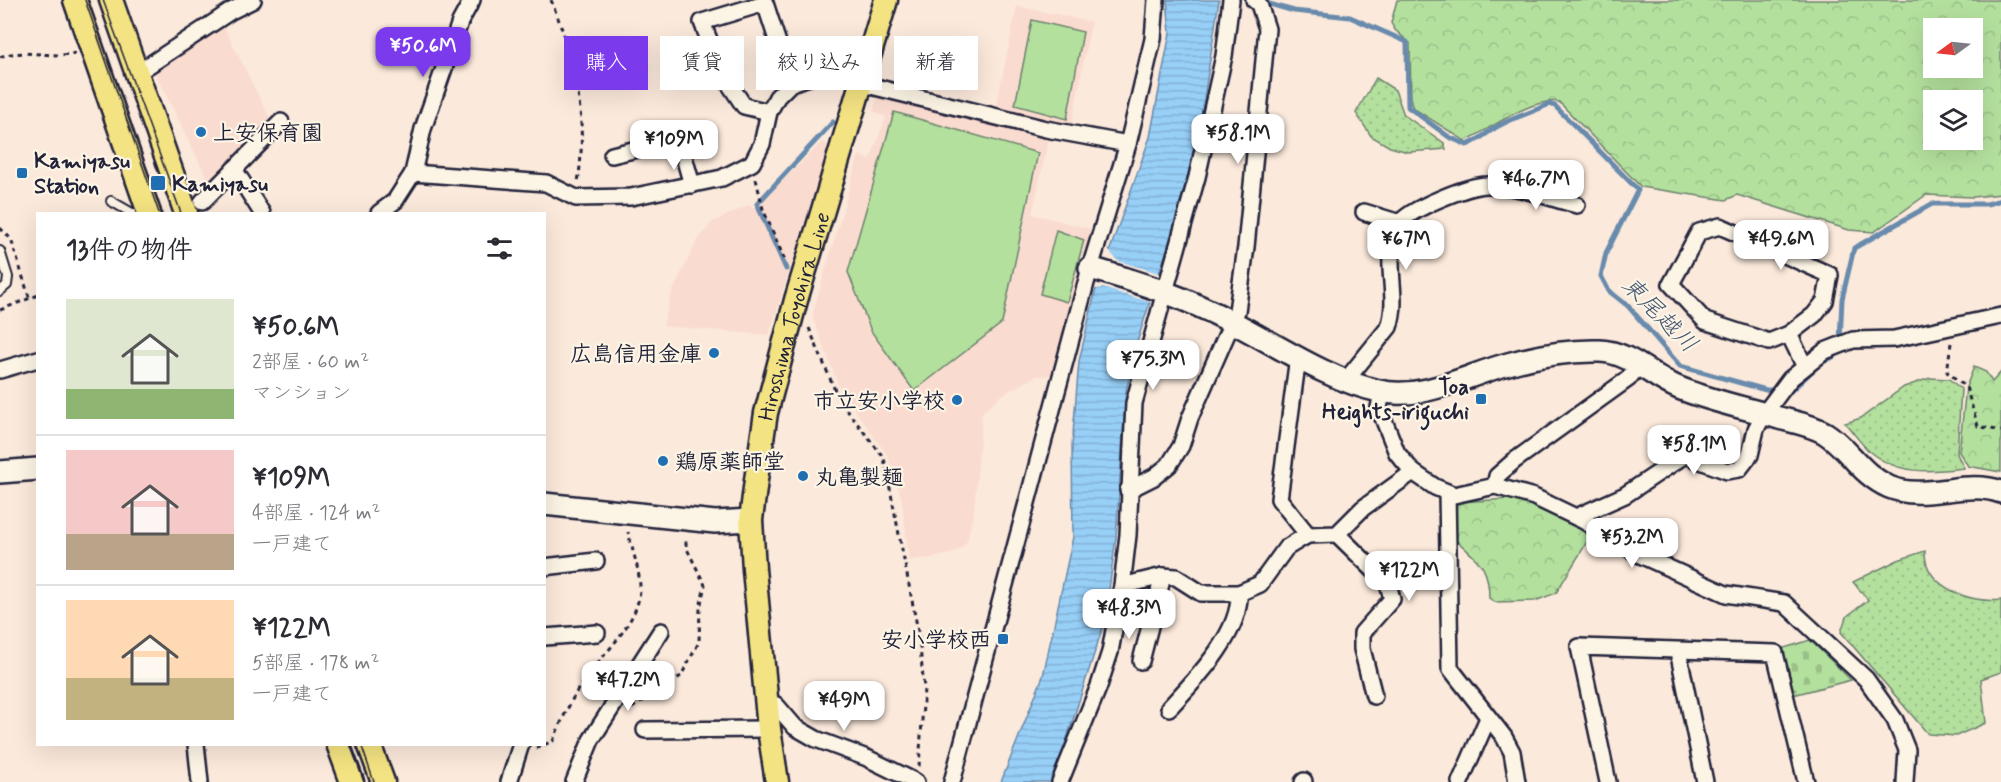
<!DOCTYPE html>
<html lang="ja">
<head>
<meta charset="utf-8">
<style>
	body { margin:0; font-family:Mynerve,"Klee One",sans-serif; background:#f2f2f3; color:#2b2b33; height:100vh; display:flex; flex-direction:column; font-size:22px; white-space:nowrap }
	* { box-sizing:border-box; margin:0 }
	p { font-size:20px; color:#7c7c81 }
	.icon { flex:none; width:33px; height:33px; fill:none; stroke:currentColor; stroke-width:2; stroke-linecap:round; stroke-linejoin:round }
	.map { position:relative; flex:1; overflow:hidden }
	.drawer { position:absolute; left:36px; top:212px; width:510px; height:534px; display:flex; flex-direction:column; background:#fff; border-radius:0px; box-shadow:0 6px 24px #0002 }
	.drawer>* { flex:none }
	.hud { position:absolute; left:564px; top:36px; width:570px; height:54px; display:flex; gap:12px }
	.needle { width:39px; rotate:255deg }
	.buttons { position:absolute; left:1923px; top:18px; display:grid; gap:12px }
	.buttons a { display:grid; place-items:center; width:60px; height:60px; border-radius:0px; background:#fff; box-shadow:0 6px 24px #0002; font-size:30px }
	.price { position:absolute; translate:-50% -51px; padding:0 14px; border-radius:12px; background:#fff; color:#222; font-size:20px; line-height:39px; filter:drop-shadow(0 2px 3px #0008) }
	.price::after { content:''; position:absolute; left:50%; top:36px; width:18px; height:14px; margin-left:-9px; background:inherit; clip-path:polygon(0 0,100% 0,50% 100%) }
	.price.current { background:#7c3aed; color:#fff }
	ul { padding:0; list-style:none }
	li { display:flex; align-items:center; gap:18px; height:150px; padding:0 30px }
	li+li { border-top:2px solid #e1e1e2 }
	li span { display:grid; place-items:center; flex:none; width:168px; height:120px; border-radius:0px; color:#555 }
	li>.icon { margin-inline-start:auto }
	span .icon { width:72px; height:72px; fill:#fffc; stroke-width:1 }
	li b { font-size:26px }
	h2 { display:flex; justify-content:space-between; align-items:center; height:72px; padding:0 30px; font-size:26px }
	.tag { padding:0 21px; border-radius:0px; background:#fff; box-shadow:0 6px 24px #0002; font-size:21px; line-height:54px }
	.tag.current { background:#7c3aed; color:#fff }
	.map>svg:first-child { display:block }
	.built { fill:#fadbcf }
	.green { fill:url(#green-dots); stroke:#6b816c; stroke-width:1.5 }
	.forest { fill:url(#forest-crowns); stroke:#6b816c; stroke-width:1.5; fill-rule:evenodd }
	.cemetery { fill:url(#cemetery-stones); stroke:#6b816c; stroke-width:1.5 }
	.pitch { fill:#b4e09e; stroke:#6b816c; stroke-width:1.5 }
	.water { fill:url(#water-rules); stroke:#688aac; stroke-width:1.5 }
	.pier { fill:#fbe9db }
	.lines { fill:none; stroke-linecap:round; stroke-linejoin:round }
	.stream { stroke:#688aac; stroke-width:5 }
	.lane-casing { stroke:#22223b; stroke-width:12 }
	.street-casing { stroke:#22223b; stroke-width:20 }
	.secondary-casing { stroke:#22223b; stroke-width:26 }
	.primary-casing { stroke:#22223b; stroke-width:27 }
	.path { stroke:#22223b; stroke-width:3; stroke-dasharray:4.5 4.5; stroke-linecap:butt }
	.lane { stroke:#fcf5e5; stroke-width:8 }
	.street { stroke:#fcf5e5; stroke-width:15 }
	.secondary { stroke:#fcf5e5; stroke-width:21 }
	.primary { stroke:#f4e382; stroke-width:22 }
	.tram { stroke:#22223b; stroke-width:1.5 }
	.poi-dot { fill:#1f6fb2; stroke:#fcf5e5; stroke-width:2 }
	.labels { text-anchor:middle; stroke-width:4.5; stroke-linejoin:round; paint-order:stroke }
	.poi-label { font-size:22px; font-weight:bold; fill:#22223b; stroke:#fcf5e5; text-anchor:start }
	.street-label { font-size:22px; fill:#22223b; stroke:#fcf5e5 }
	.water-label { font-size:24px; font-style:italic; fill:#455673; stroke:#fcf5e5 }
</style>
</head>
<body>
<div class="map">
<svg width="2001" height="782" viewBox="0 0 2001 782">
	<defs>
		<pattern id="green-dots" width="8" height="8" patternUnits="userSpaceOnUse" patternTransform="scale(1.5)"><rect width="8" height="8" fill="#b4e09e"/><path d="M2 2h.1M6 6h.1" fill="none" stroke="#9ac089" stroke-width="1.8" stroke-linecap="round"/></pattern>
		<pattern id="forest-crowns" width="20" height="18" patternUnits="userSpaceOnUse" patternTransform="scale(1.5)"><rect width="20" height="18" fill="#b4e09e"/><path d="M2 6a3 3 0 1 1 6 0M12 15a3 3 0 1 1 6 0" fill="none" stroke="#9ac089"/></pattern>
		<pattern id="cemetery-stones" width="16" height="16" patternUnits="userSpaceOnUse" patternTransform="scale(1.5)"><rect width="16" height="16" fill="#b4e09e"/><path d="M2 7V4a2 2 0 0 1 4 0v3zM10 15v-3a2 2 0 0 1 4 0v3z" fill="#9ac089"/></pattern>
		<pattern id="water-rules" width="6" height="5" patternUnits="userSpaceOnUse" patternTransform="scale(1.5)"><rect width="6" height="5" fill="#97cff7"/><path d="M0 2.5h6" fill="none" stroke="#82b1d5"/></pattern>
	</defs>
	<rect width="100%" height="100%" fill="#fbe9db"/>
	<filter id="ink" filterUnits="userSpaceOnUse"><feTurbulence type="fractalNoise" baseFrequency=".0167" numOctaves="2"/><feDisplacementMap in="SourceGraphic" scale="12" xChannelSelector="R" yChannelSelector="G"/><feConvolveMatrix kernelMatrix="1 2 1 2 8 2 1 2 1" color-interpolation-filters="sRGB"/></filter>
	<g filter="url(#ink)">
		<!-- built -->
		<g class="built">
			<path d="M1017 6 1091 22 1072 124 996 107Z"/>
			<path d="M222 23 273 125 209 182 153 68Z"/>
			<path d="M879 94 1049 138 1032 214 1091 229 1055 375 1036 376 999 397 982 413 974 511 966 544 954 553 932 558 909 560 902 500 888 456 840 389 812 316 859 155 870 160 886 117 873 111Z"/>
			<path d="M822 142 829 145 769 335 663 326 671 295 696 243 711 223 749 205 754 209Z"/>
		</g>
		<!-- green -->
		<g class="green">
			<path d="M1376 78 1395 90 1404 115 1444 143 1446 149 1408 152 1390 147 1371 136 1356 113Z"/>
			<path d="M1930 378 1949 379 1961 389 1957 454 1964 468C1930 472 1898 475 1870 452 1861 444 1853 432 1845 423L1861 418 1904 387Z"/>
			<path d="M1925 551C1924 587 1971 604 2001 600V672L1981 679 1986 723 1956 736 1928 734 1841 632 1846 617 1868 600 1853 582 1898 560Z"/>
		</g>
		<!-- forest -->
		<g class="forest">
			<path d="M1397 0H2001V194L1973 197 1926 195 1874 232 1849 230 1737 195 1726 200 1641 187 1559 102C1531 97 1490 130 1465 141L1413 108 1411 103 1410 43 1395 30 1391 23ZM1934 28H1972V68H1934ZM1934 100H1972V140H1934Z"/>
			<path d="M1974 367 1986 372 1992 382 2001 372V472L1968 466 1959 452 1966 387Z"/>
			<path d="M1511 499C1540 505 1565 519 1592 534L1556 593 1535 601 1495 602 1489 598C1489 565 1478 561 1456 540L1454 508 1459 502Z"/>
		</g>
		<!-- cemetery -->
		<path class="cemetery" d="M1810 640 1851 680 1793 695 1781 649Z"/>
		<!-- pitch -->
		<g class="pitch">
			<path d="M1032 20 1083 32 1067 119 1015 105Z"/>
			<path d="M894 112 1038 153 1002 323 914 391 871 331 848 272Z"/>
			<path d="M1056 230 1084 240 1067 302 1040 294Z"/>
		</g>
		<!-- water -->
		<path class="water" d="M1167 0H1219L1199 132 1173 231 1138 339 1126 391 1116 537 1105 620 1053 782H1001L1043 676 1073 537 1072 446 1079 361 1096 289 1150 137 1170 33Z"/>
		<!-- pier -->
		<path class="pier" d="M1108 250 1118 261 1162 274 1153 303 1103 288 1095 289Z"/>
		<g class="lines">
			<!-- stream -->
			<g class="stream">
				<path d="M1259 1 1294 11 1350 17 1407 42 1408 107 1449 137 1467 145C1478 141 1485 134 1495 128 1512 117 1532 113 1549 104L1555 106 1638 190 1606 253 1601 276 1609 291 1628 306 1680 366 1766 390H1777"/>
				<path d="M786 269 757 204 833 122"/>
				<path d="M1840 341 1842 299 1854 248 1932 204H1987L2001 200"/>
				<path d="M1786 390H1792L1821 363 1835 356 1838 349"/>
			</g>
			<!-- lane casing -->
			<g class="lane-casing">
				<g id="lane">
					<path d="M111 201 132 213"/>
					<path d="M0 251 8 277 7 285 0 291"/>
				</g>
			</g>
			<!-- street casing -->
			<g class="street-casing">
				<g id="street">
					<path d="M137 73 231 11 253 0"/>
					<path d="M769 112 744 106 722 73 702 22 765 3 791 83"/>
					<path d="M612 155 679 139 692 185"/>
					<path d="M234 169 262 213"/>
					<path d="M413 173 546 183 576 198 631 197 722 178 752 163 762 144 769 112 777 97 791 83 822 73H855L863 82 871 86 1046 129 1128 144"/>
					<path d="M202 202 281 122"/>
					<path d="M1364 212 1400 223"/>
					<path d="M379 213 395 201 413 173 423 129 460 22 472 0"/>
					<path d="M1720 226 1830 275 1825 301 1814 315 1789 334 1769 342 1705 321 1671 284 1699 232Z"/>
					<path d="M1789 334 1804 365"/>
					<path d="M1298 357 1279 499 1308 535"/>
					<path d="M0 370 38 359"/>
					<path d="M1347 379 1389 327C1399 298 1386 271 1393 241 1394 236 1396 228 1399 224 1409 209 1469 185 1487 185 1516 184 1549 198 1577 205"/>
					<path d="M1382 392 1379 408 1397 453 1413 472 1435 487 1454 495 1495 486 1534 497 1584 521 1640 555 1726 594 1784 603 1866 679 1895 720 1907 750 1905 782"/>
					<path d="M1495 486 1497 476 1514 461 1628 379 1639 365"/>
					<path d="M1128 490 1154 477 1169 465 1181 446 1190 418 1237 311 1246 247 1267 29 1259 4 1254 0"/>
					<path d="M1447 492 1450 668 1504 737 1512 752 1517 782"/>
					<path d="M1576 517 1625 495 1685 455 1727 471 1739 469 1750 455 1756 429 1764 414 1790 379 1825 351 1853 340 1894 339 2001 316"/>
					<path d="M1337 534 1388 584 1392 599 1362 633V649L1374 696"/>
					<path d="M544 567 596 561"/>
					<path d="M1122 586 1163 576 1176 577 1201 593H1239L1260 584 1286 548 1299 540 1308 535 1337 534 1363 508 1413 472"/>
					<path d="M545 637 597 633"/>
					<path d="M1678 651 1705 782"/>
					<path d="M1141 661 1163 576"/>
					<path d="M766 700 776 705 795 727 816 739 867 758 916 782"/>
					<path d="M1169 708C1195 680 1241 634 1239 593"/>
					<path d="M645 730 769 729"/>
					<path d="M196 744 200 782"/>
					<path d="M509 782 521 744"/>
					<path d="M574 782 591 740 661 631"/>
					<path d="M952 782 1090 268 1128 144 1153 39 1156 0"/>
					<path d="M1060 782 1099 686 1110 652 1122 586 1128 535 1134 403 1197 177 1224 56 1231 0"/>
					<path d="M1303 782 1304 781"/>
					<path d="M1460 782 1488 718"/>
					<path d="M1608 782 1579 647 1775 653 1806 782"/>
				</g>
			</g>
			<!-- secondary casing -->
			<g class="secondary-casing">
				<g id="secondary">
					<path d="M1090 268C1142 283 1184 297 1232 322 1277 345 1330 381 1379 391 1422 401 1467 375 1508 364 1536 356 1570 350 1600 351 1630 352 1653 378 1679 388 1711 401 1746 408 1779 418 1794 422 1811 425 1825 433 1849 448 1860 474 1889 487 1924 502 1966 479 2001 492"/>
					<path d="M0 472 38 469"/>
					<path d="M544 504 715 522 751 520"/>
				</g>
			</g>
			<!-- primary casing -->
			<g class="primary-casing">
				<g id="primary">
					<path d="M75 0 149 213"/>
					<path d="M111 0 186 213"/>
					<path d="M338 744 352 782"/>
					<path d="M369 744 383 782"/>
					<path id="s1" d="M777 782 769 729 754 569 751 520 756 480 766 413 796 300 886 0"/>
				</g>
			</g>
			<!-- path -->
			<g class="path">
				<path d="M551 0C575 59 588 118 578 182"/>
				<path d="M0 57C23 48 50 59 75 53"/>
				<path d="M756 179 763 209 786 263"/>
				<path d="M0 228 11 239 30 300"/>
				<path d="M0 310 38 295"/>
				<path d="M809 328 839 400 884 458 919 636 924 689 919 767"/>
				<path d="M1951 343 1947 372 1966 387 1978 426 2001 431"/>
				<path d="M632 708 681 676 699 642 700 608 705 585 686 547V538"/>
				<path d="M536 748 553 741C562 720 571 699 584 680 603 654 641 621 640 586 639 568 632 549 628 532"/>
			</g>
			<!-- lane -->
			<use href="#lane" class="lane"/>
			<!-- street -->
			<use href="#street" class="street"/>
			<!-- secondary -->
			<use href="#secondary" class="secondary"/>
			<!-- primary -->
			<use href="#primary" class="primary"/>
			<!-- tram -->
			<g class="tram">
				<path d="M85 0 159 213"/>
				<path d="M103 0 181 213"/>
				<path d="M350 744 364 782"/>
				<path d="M361 744 374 782"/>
			</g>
		</g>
	</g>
	<!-- markers -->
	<g class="poi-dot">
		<circle cx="201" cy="132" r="6"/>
		<rect x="16" y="167" width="12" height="12" rx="3"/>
		<rect x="150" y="175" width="16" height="16" rx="3"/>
		<circle cx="714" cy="353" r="6"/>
		<rect x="1475" y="393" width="12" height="12" rx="3"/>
		<circle cx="957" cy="400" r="6"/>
		<circle cx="663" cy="461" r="6"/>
		<circle cx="803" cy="476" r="6"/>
		<rect x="997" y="633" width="12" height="12" rx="3"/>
	</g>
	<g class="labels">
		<!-- poi labels -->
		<g class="poi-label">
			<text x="213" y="140">上安保育園</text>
			<text x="34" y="168">Kamiyasu<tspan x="34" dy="25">Station</tspan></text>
			<text x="172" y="191">Kamiyasu</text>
			<text x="702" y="361" text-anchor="end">広島信用金庫</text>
			<text x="1469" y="394" text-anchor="end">Toa<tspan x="1469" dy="25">Heights-iriguchi</tspan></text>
			<text x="945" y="408" text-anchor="end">市立安小学校</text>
			<text x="675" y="469">鶏原薬師堂</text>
			<text x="815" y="484">丸亀製麺</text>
			<text x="991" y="647" text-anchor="end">安小学校西</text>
		</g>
		<!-- street labels -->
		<g class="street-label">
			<text dy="8" stroke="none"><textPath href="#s1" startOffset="472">Hiroshima Toyohira Line</textPath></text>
		</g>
		<!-- water labels -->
		<g class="water-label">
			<text transform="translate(1660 314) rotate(45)" y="8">東尾越川</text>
		</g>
	</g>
</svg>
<div class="buttons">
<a><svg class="needle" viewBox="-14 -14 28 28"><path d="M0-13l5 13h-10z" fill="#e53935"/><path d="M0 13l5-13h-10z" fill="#7c7c81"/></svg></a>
<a><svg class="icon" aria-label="layers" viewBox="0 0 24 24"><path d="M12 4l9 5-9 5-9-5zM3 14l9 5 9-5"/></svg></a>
</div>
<b class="price current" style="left:423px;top:78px">¥50.6M</b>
<b class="price" style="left:1238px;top:165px">¥58.1M</b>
<b class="price" style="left:674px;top:171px">¥109M</b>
<b class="price" style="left:1536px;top:211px">¥46.7M</b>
<b class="price" style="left:1406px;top:271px">¥67M</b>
<b class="price" style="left:1781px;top:271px">¥49.6M</b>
<b class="price" style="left:1153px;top:391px">¥75.3M</b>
<b class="price" style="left:1694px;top:476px">¥58.1M</b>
<b class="price" style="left:1632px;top:569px">¥53.2M</b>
<b class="price" style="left:1409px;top:602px">¥122M</b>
<b class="price" style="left:1129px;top:640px">¥48.3M</b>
<b class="price" style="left:628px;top:712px">¥47.2M</b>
<b class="price" style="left:844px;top:732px">¥49M</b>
<div class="hud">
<a class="tag current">購入</a>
<a class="tag">賃貸</a>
<a class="tag">絞り込み</a>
<a class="tag">新着</a>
</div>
<section class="drawer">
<h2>13件の物件<svg class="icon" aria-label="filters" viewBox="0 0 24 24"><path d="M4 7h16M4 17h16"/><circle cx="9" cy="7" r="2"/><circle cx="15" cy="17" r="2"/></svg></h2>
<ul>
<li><span style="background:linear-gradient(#dfe7d0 75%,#8fb573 0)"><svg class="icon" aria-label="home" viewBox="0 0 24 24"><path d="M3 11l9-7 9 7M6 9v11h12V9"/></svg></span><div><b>¥50.6M</b><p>2部屋 · 60 m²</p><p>マンション</p></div></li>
<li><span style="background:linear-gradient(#f6c9c9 70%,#b9a48a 0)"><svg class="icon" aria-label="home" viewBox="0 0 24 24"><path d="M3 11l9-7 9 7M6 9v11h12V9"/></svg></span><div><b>¥109M</b><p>4部屋 · 124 m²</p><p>一戸建て</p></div></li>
<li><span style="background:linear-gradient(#ffd9b3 65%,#c2b280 0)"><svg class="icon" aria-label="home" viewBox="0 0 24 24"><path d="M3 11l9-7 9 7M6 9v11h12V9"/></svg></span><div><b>¥122M</b><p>5部屋 · 178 m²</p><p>一戸建て</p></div></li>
</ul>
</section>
</div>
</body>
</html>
